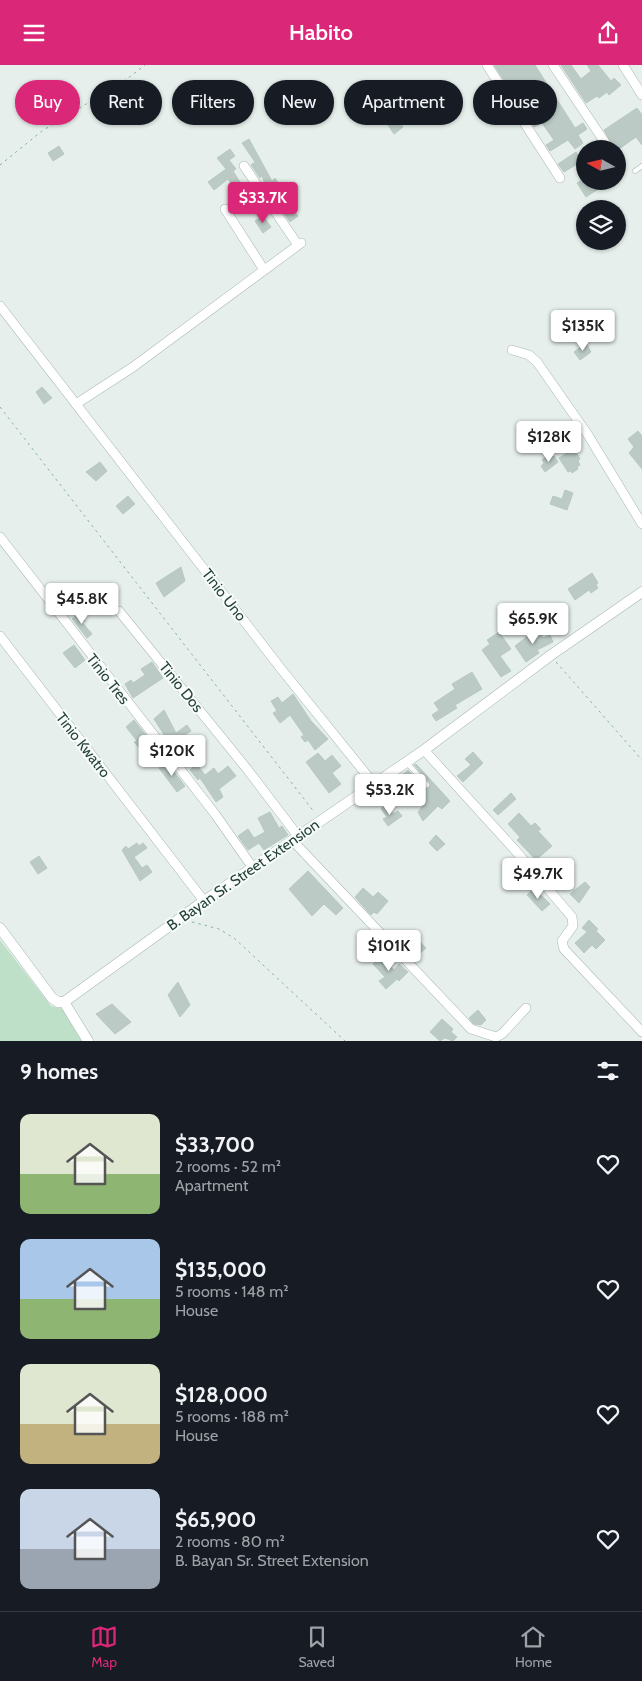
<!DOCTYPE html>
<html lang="en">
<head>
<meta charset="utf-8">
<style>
	body { margin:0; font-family:Cabin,sans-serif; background:#20242c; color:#f1f3f6; height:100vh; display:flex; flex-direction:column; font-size:19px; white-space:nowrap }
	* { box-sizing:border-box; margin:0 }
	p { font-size:16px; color:#9ea1a6 }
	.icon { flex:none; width:28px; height:28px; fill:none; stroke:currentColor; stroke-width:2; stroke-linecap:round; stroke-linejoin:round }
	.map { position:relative; height:976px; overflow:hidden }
	.side { display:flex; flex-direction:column; background:#171b24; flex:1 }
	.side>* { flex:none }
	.banner { position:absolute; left:15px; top:15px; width:612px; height:45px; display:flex; gap:10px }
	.needle { width:32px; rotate:278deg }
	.fabs { position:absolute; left:576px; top:75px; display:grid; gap:10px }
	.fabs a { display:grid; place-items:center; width:50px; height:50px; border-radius:50%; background:#171b24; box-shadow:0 1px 4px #0004; font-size:25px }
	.price { position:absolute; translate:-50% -42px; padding:0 11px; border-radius:5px; background:#fff; color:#222; font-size:16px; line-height:32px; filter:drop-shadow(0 1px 2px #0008) }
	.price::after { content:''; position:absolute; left:50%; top:30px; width:15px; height:11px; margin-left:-8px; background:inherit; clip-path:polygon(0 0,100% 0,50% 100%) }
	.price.on { background:#db2777; color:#fff }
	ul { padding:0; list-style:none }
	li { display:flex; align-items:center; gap:15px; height:125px; padding:0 20px }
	li span { display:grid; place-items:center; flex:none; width:140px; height:100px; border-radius:10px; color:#555 }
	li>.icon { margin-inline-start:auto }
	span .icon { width:60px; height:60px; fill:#fffc; stroke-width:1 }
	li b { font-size:21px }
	h2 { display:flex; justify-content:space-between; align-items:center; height:60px; padding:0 20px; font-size:21px }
	.chip { padding:0 18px; border-radius:22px; background:#171b24; box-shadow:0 1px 4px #0004; font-size:18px; line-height:45px }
	.chip.on { background:#db2777; color:#fff }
	header { display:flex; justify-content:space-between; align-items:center; height:65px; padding:0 20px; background:#db2777; color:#fff; font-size:22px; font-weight:600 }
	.dock { display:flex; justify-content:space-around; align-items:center; height:70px; border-top:1px solid #363941; background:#171b24; font-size:14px; color:#9ea1a6 }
	.dock a { display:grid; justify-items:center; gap:2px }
	.dock .on { color:#db2777 }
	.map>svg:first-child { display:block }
	.green { fill:#bfe0c8 }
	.building { fill:#bbcac4; stroke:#b8c9c2 }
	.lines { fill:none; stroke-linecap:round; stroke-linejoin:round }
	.service-casing { stroke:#a8b8b2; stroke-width:5.5 }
	.minor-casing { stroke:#a8b8b2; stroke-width:10 }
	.tertiary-casing { stroke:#a8b8b2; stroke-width:11 }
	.path { stroke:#86b3a5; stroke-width:1; stroke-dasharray:2.5 4; stroke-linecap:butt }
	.service { stroke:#fff; stroke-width:4.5 }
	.minor { stroke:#fff; stroke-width:9 }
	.tertiary { stroke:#fff; stroke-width:10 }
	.labels { text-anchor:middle; stroke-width:4; stroke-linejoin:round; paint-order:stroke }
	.street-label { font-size:15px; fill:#24423a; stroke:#f7fbf9 }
</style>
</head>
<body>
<header><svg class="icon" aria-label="menu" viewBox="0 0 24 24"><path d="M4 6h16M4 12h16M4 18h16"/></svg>Habito<svg class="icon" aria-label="share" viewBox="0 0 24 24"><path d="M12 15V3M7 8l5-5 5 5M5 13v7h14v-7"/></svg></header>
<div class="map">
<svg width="642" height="976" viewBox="0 0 642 976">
	<rect width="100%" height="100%" fill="#e6efeb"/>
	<!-- green -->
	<path class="green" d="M0 875 51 941 63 944 84 976H0Z"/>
	<!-- building -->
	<g class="building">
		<path d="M494 0H535L575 63 583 58 587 64 578 70 583 78 575 84 568 75 550 86 546 80 554 75 542 58 534 62Z"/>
		<path d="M561 0H571L581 14 591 6 587 0H598L611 16 614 13 621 20 609 30 607 27 599 33 597 31 586 38Z"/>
		<path d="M637 43 642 50V80L636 72 619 84H614L604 65Z"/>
		<path d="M395 51 403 62 394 69 386 57Z"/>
		<path d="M249 74 272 116 275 113 280 121 278 123 284 132 282 133 298 151 290 157 272 130 274 129 268 120H265L262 110 260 113 251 100 255 97 242 78Z"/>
		<path d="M59 81 64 89 53 96 48 88Z"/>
		<path d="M230 84 235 91 229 95 236 104 233 106 245 125 238 129 228 114 214 125 208 117 226 104 217 93Z"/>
		<path d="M576 87 582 96 564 107 558 99Z"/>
		<path d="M585 113V116H610L586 132 577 118Z"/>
		<path d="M263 151 271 162 263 168 255 156Z"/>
		<path d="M586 278 591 287 580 295 574 287Z"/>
		<path d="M42 322 52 333 44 339 36 327Z"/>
		<path d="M638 366 642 371V404L629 388 634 382 628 374Z"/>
		<path d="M570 386 573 389 576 387 580 394 578 396 580 400 577 402 578 404 572 408 571 406 568 407 559 393Z"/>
		<path d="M547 391 549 394 554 391 558 397 545 407 541 401 544 398 542 395Z"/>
		<path d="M100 397 107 406 96 416 86 407Z"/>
		<path d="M565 425 573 428 567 445 550 439 553 431 562 434Z"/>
		<path d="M128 431 135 439 123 449 116 441Z"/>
		<path d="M181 502 185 516 164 532 156 518Z"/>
		<path d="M592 508 598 518 596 520 598 523 591 528 589 525 575 535 568 524Z"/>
		<path d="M80 548 85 556 82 557 92 569 87 573 72 554Z"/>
		<path d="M538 563 543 573 550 570 553 577 537 585 539 588 526 597 515 581Z"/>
		<path d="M499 567 511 584 500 591 511 606 501 612 482 585 490 579 487 575Z"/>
		<path d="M74 580 85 595 75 603 63 588Z"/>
		<path d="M152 597 163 613 133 633 125 619 131 615 133 618 145 610 141 604Z"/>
		<path d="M472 607 482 624 455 640 457 643 436 656 432 650 439 645 434 638 455 624 452 619Z"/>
		<path d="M293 629 311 656 328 674 315 685 308 675 305 677 301 672 304 670 290 650 280 658 273 648 277 646 271 636 278 632 282 638Z"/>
		<path d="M164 645 176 668 187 660 191 666 178 675 180 679 173 684 154 654Z"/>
		<path d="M134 655 145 669 147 673 143 675 161 696 155 701 134 677 137 676 126 662Z"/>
		<path d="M473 687 483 698 463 717 457 711 471 700 465 694Z"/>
		<path d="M318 688 325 696 332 690 341 701 332 708 341 719 329 728 306 697Z"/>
		<path d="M193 695 205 710 214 703 218 709 228 701 236 711 219 724 223 732 216 737 200 713 198 715 190 705 193 702 190 698Z"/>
		<path d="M167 698 185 721 177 727 159 703Z"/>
		<path d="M416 699 450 736 442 744 438 741 423 756 418 747 425 738 402 710 408 705 424 723H429L430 718 414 700Z"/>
		<path d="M511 728 516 734 498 750 493 745Z"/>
		<path d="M386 740 393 749 398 746 402 751 388 761 383 754 387 752 381 744Z"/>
		<path d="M270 747 279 763 282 761 288 770 264 785 259 778 248 785 238 771 248 764 254 773 265 767 258 753Z"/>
		<path d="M519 748 531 761 535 758 541 764 538 766 552 781 536 795 517 775 520 772 508 759Z"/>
		<path d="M436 770 445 779 437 786 429 778Z"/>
		<path d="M137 778 139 781 143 778 147 783 134 792 142 803 147 800 152 807 140 816 122 785 126 781 128 784Z"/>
		<path d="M39 791 47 803 38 809 30 797Z"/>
		<path d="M308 806 343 843 336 850 324 839 312 851 289 824Z"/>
		<path d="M585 817 590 822 579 838 570 829Z"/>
		<path d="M363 823 373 832 378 827 388 836 377 849 374 847 371 850 355 832Z"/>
		<path d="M534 823 550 839 542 846 527 830Z"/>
		<path d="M589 855 598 864 596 866 605 875 596 884 592 880 584 888 575 878 587 867 582 863Z"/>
		<path d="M410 866 426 883 418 890 414 886 409 888 398 876Z"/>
		<path d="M381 891 394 905 399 899 408 907 399 916 397 914 386 924 379 916 385 912 373 899Z"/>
		<path d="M178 917 190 940 180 952 168 930Z"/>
		<path d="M112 939 131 957 115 969 96 949Z"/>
		<path d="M478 945 486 955 481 960 474 959 469 953Z"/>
		<path d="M442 954 453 964 451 967 457 972 453 976 445 973 440 976 430 967Z"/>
	</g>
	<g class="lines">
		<!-- service casing -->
		<g class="service-casing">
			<g id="service">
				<path d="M635 106 642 101"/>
				<path d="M407 698 427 720"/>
			</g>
		</g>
		<!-- minor casing -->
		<g class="minor-casing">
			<g id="minor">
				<path d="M487 0 560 113"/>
				<path d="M553 0 606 79"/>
				<path d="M623 0 642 30"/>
				<path d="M244 101 298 180"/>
				<path d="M225 144 264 205"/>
				<path d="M0 241 282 605 374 719"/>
				<path d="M512 285 529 290 537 297 588 370 642 459"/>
				<path d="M76 339 133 302 301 178"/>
				<path d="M0 472 215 749 253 803"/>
				<path d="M119 546 247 704 298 771"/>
				<path d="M0 571 204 836"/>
				<path d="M424 685 515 785 572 852 573 861 562 876 564 884 642 967"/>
				<path d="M292 775 471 964 496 972 502 969 526 943"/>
			</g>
		</g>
		<!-- tertiary casing -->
		<g class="tertiary-casing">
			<g id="tertiary">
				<path d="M0 863 52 933 58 937H64"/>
				<path d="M64 937 204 836 424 685 551 590 642 527"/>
				<path d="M64 937 88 976"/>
			</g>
		</g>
		<!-- path -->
		<g class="path">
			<path d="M0 100 42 66 127 14 145 0"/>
			<path d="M0 342 315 748"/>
			<path d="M556 597 642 695"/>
			<path d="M192 857 219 864 234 873 345 976"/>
		</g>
		<!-- service -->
		<use href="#service" class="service"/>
		<!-- minor -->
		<use href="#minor" class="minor"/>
		<!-- tertiary -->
		<use href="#tertiary" class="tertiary"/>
	</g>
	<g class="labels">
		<!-- street labels -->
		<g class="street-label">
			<text transform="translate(224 530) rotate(52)" y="5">Tinio Uno</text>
			<text transform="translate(108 614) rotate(52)" y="5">Tinio Tres</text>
			<text transform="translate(181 622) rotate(51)" y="5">Tinio Dos</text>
			<text transform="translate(83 680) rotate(52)" y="5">Tinio Kwatro</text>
			<text transform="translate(243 810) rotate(-35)" y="5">B. Bayan Sr. Street Extension</text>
		</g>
	</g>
</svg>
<div class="fabs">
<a><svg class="needle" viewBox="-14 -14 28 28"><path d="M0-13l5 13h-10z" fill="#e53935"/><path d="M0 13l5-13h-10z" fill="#9ea1a6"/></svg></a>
<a><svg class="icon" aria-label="layers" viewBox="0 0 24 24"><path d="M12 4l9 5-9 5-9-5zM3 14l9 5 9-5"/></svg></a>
</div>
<b class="price on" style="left:263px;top:159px">$33.7K</b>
<b class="price" style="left:583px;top:287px">$135K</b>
<b class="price" style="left:549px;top:398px">$128K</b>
<b class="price" style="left:82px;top:560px">$45.8K</b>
<b class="price" style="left:533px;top:580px">$65.9K</b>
<b class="price" style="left:172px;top:712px">$120K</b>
<b class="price" style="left:390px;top:751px">$53.2K</b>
<b class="price" style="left:538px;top:835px">$49.7K</b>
<b class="price" style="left:389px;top:907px">$101K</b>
<div class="banner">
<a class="chip on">Buy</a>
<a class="chip">Rent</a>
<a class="chip">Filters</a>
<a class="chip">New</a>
<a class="chip">Apartment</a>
<a class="chip">House</a>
</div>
</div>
<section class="side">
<h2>9 homes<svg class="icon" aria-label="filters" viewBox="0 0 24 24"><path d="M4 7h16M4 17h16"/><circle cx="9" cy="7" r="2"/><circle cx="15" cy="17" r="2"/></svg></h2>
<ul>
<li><span style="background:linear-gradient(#dfe7d0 60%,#8fb573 0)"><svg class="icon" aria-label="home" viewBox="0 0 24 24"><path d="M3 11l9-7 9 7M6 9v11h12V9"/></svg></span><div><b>$33,700</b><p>2 rooms · 52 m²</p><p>Apartment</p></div><svg class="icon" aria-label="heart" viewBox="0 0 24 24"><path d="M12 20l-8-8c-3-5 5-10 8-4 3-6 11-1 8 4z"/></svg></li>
<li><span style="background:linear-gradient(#a9c7e8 60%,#8fb573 0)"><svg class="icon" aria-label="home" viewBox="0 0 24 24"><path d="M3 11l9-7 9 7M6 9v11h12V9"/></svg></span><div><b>$135,000</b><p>5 rooms · 148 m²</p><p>House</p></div><svg class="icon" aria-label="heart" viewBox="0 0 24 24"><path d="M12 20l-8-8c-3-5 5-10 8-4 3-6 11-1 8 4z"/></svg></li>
<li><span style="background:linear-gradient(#dfe7d0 60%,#c2b280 0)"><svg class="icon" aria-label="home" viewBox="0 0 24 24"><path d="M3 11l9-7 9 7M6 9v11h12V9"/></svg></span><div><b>$128,000</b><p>5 rooms · 188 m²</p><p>House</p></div><svg class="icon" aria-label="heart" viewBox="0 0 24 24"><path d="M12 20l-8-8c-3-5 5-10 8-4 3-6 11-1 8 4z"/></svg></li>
<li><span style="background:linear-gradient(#c9d6e8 60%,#9aa5b1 0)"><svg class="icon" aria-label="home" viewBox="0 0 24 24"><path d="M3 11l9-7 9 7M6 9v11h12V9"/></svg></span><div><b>$65,900</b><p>2 rooms · 80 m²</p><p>B. Bayan Sr. Street Extension</p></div><svg class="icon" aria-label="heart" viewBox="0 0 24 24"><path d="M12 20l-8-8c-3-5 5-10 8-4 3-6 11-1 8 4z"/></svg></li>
</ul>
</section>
<nav class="dock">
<a class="on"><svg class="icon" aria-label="map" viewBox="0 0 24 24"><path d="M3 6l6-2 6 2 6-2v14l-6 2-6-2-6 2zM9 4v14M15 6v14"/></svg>Map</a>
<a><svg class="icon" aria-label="saved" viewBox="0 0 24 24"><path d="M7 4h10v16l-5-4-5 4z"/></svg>Saved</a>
<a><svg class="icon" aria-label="home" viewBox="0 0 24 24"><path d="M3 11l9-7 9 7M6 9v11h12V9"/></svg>Home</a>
</nav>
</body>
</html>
